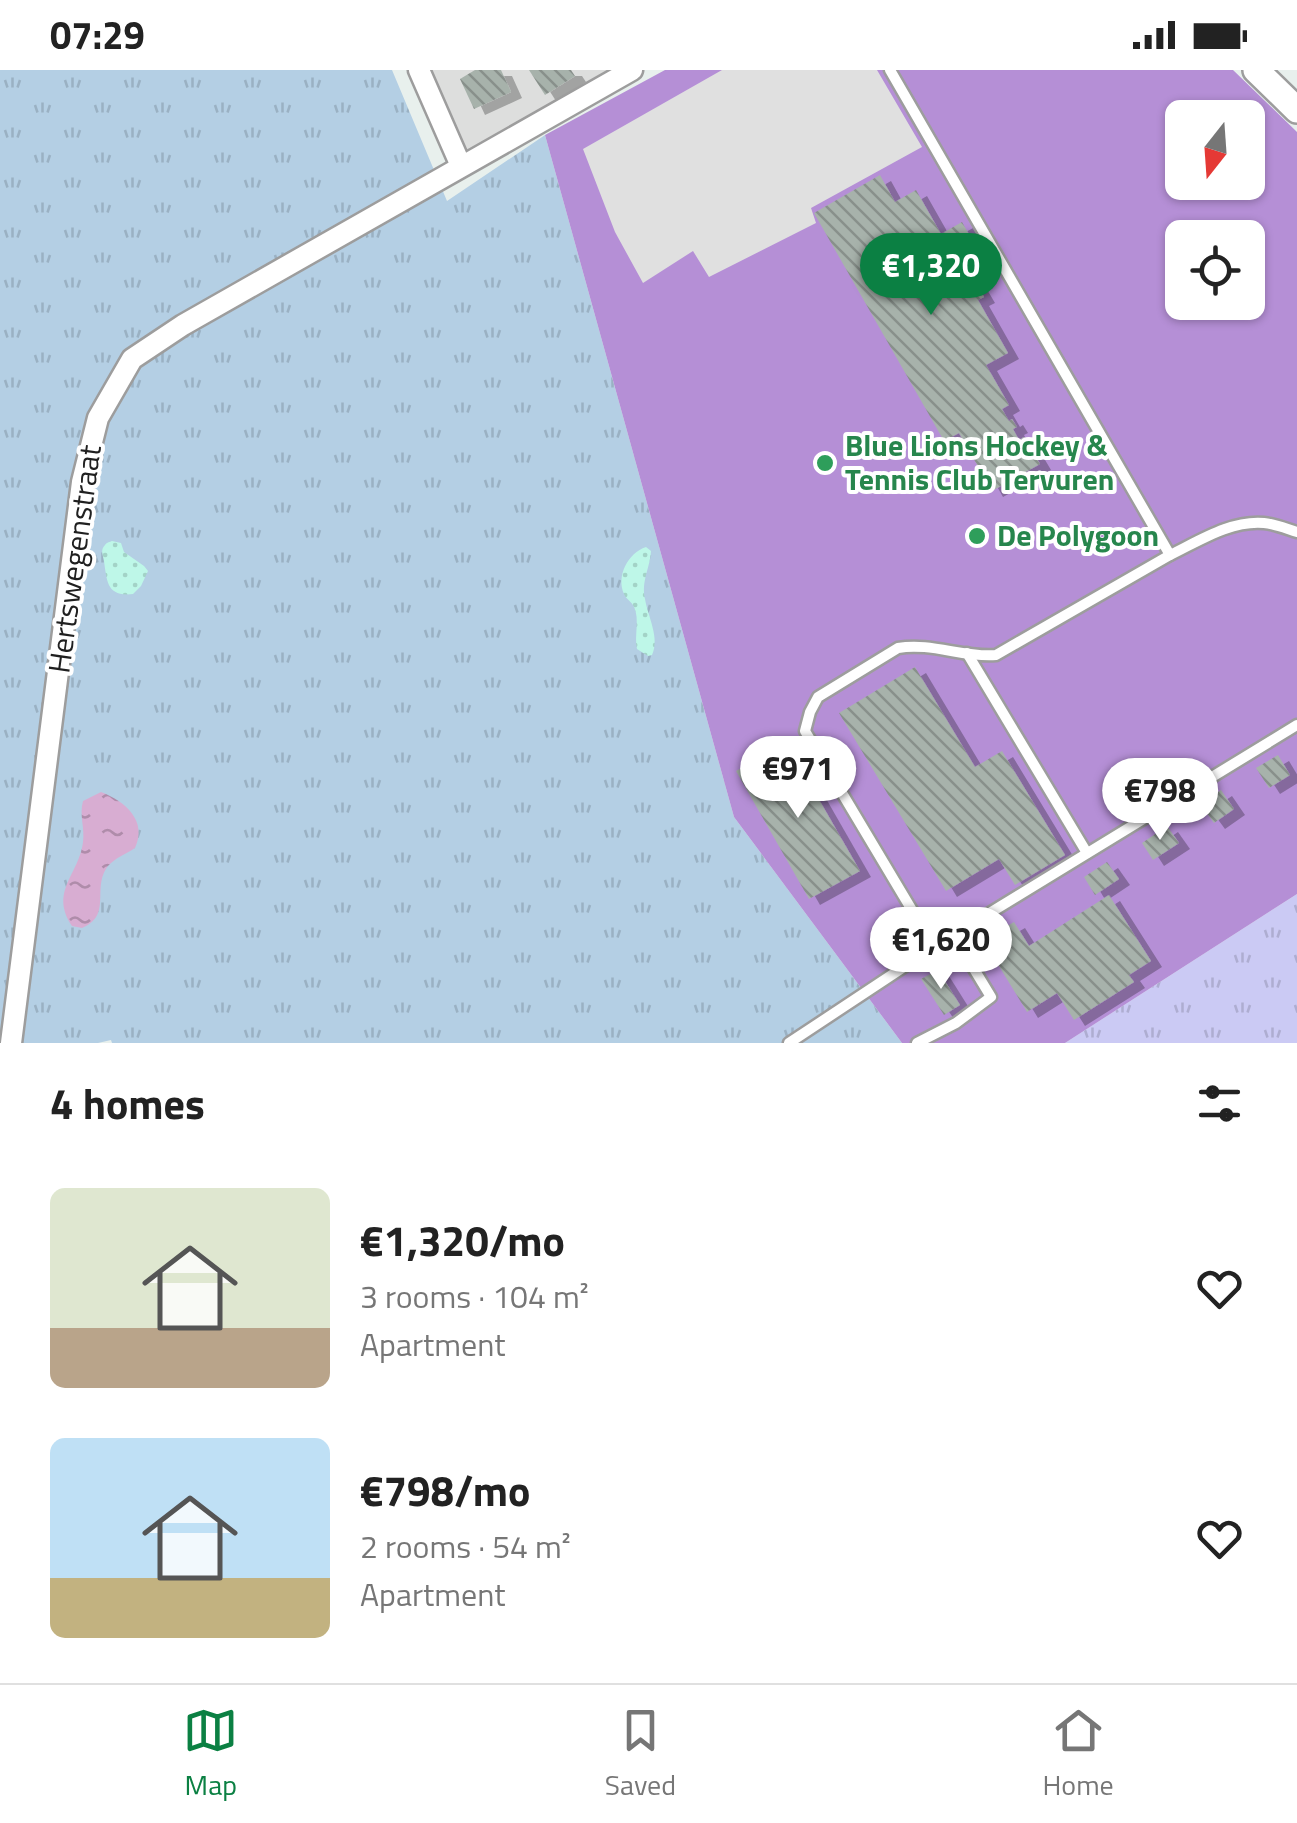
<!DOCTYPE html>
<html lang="en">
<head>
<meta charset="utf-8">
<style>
	body { margin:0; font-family:"Titillium Web",sans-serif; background:#f6f6f6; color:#222; height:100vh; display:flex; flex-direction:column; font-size:38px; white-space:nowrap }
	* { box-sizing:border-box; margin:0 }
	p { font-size:32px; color:#767676 }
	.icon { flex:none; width:55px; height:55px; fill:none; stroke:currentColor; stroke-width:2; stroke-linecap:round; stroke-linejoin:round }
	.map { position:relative; height:973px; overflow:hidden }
	.panel { display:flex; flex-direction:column; background:#fff; flex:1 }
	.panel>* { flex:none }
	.needle { width:65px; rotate:197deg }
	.controls { position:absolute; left:1165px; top:30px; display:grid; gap:20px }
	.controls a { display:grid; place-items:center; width:100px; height:100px; border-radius:15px; background:#fff; box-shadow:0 2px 8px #0004; font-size:50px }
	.price { position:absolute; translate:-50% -85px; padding:0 22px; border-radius:35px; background:#fff; color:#222; font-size:32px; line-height:65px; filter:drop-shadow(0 2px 5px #0008) }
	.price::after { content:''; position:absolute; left:50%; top:60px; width:30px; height:22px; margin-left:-15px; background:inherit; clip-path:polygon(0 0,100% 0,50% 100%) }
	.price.selected { background:#0b8043; color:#fff }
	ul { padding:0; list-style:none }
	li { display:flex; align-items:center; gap:30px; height:250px; padding:0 50px }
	li span { display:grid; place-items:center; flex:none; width:280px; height:200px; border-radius:15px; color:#555 }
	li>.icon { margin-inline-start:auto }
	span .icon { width:120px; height:120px; fill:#fffc; stroke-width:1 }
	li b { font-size:42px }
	h2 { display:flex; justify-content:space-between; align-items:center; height:120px; padding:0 50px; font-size:42px }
	.status { display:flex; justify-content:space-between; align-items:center; height:70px; padding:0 50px; background:#fff; direction:ltr }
	.status svg { height:28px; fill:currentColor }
	.menu { display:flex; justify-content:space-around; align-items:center; height:140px; border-top:2px solid #e0e0e0; background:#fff; font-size:28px; color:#767676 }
	.menu a { display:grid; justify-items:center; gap:5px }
	.menu .selected { color:#0b8043 }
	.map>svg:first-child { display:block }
	.residential { fill:#dddedd }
	.grass { fill:url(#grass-tufts) }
	.sand { fill:url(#sand-dots) }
	.park { fill:url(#park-tufts) }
	.pitch { fill:#b58fd6; fill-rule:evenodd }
	.parking { fill:#e0e0e0 }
	.water { fill:url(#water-ripples) }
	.building { fill:url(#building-back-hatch); filter:url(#shadow) }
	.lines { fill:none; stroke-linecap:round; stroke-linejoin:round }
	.service-casing { stroke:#9d9d9d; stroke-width:15 }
	.minor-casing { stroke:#9d9d9d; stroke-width:25 }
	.tertiary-casing { stroke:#9d9d9d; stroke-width:30 }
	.service { stroke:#fff; stroke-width:10 }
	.minor { stroke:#fff; stroke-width:20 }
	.tertiary { stroke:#fff; stroke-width:25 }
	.leisure-dot { fill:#2e9e5b; stroke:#fff; stroke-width:4 }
	.labels { text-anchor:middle; stroke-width:8; stroke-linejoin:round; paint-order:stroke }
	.leisure-label { font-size:30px; font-weight:bold; fill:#27864d; stroke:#fff; text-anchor:start }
	.street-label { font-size:30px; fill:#202020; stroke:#fff }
</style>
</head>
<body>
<div class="status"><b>07:29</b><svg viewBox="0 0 49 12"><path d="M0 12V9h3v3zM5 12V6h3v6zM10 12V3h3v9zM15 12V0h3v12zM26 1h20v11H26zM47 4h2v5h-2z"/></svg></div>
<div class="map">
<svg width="1297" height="973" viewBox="0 0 1297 973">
	<defs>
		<pattern id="grass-tufts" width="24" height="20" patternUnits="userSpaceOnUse" patternTransform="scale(2.5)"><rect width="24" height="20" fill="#b4cfe4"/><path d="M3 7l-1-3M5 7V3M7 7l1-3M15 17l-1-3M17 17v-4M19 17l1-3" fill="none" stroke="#9ab1c3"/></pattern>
		<pattern id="sand-dots" width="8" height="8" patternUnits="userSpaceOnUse" patternTransform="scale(2.5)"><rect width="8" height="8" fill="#bef7e8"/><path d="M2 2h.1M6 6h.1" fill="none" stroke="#a3d3c7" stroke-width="1.8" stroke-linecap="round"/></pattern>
		<pattern id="park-tufts" width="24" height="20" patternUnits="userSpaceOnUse" patternTransform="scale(2.5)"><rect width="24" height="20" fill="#cbcaf4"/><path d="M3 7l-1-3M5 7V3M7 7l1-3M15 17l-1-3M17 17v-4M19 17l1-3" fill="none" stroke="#aeadd1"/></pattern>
		<pattern id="water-ripples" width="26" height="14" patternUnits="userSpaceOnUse" patternTransform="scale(2.5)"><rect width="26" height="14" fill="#d8add2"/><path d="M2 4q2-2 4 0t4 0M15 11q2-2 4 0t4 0" fill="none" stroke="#af8caa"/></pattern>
		<pattern id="building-back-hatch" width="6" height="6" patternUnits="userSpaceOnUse" patternTransform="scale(2.5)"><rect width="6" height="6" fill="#a7b2ab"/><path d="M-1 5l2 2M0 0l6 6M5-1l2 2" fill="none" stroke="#88908b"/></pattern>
		<filter id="shadow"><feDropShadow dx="11" dy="6" stdDeviation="0" flood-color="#0004"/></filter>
	</defs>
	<rect width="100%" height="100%" fill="#e8f0ed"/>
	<!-- residential -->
	<path class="residential" d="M431 0H612L467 81Z"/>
	<!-- grass -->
	<path class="grass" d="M0 0H392L447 131 545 65 734 747 902 973H112L111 970 98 973H0Z"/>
	<!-- sand -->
	<g class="sand">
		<path d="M112 471 121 473 124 482 144 496 148 501 141 516 133 524C107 527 107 512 104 491 103 485 100 480 105 475 107 472 110 472 112 471Z"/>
		<path d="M646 477 651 481C650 498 641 511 645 529 648 547 660 568 652 585L648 586 637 579C634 566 640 549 634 537 632 532 626 529 624 524 616 506 628 483 646 477Z"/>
	</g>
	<!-- park -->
	<path class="park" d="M1297 824V973H1065Z"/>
	<!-- pitch -->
	<path class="pitch" d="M665 0H1233L1297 62V824L1065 973H902L734 747 545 65ZM1182 48H1248V112H1182ZM1182 168H1248V232H1182Z"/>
	<!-- parking -->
	<path class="parking" d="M722 0H877L922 77 811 138 816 153 709 207 693 181 643 213 615 162 583 79Z"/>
	<!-- water -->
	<path class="water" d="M101 722C125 731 148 751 135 778 126 784 115 788 108 796 91 818 113 845 82 858L72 856C49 821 79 805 83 772 85 758 79 745 83 731Z"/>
	<!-- building -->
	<g class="building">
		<path d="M475 0H501L511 22 474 39 460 9Z"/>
		<path d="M529 0H571L575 6 545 25Z"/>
		<path d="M880 105 895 132 916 120 941 164 962 152 987 196 971 205 984 227 978 230 1008 283 986 295 1009 335 1002 339 1009 351 1012 349 1017 357 1013 359 1019 370 1024 367 1040 394 992 421 959 363 944 371 814 143Z"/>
		<path d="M915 597 975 697 1002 681 1065 785 1015 815 999 789 946 821 839 643Z"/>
		<path d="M786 672 860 801 809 829 736 701Z"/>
		<path d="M1278 685 1290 705 1269 718 1256 698Z"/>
		<path d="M1221 720 1234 739 1214 753 1200 734Z"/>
		<path d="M1167 756 1179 773 1153 790 1142 773Z"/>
		<path d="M1107 792 1119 809 1095 825 1084 807Z"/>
		<path d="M1109 825 1151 891 1129 905 1134 912 1074 950 1057 923 1027 942 983 870 1014 852 1029 876Z"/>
		<path d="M938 900 960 935 944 945 921 909Z"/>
	</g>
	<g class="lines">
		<!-- service casing -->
		<g class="service-casing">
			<g id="service">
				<path d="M890 0 1170 485C1199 471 1231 450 1264 453 1275 454 1287 459 1297 462"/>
				<path d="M967 583 1087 783"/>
				<path d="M934 877 805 661 810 642 818 627 898 578C931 572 964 588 996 585L1170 485"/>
				<path d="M789 973 934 877 1297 655"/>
				<path d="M917 973 956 953 991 927 954 866"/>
			</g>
		</g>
		<!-- minor casing -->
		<g class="minor-casing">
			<g id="minor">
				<path d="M419 0 461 96"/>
				<path d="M11 973 82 412 98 348 132 289 183 255 632 0"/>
			</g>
		</g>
		<!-- tertiary casing -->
		<g class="tertiary-casing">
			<path id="tertiary" d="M1256 0 1297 40"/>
		</g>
		<!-- service -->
		<use href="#service" class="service"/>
		<!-- minor -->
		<use href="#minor" class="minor"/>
		<!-- tertiary -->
		<use href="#tertiary" class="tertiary"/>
	</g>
	<!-- markers -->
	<g class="leisure-dot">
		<circle cx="825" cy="393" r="10"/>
		<circle cx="977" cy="466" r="10"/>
	</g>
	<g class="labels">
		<!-- leisure labels -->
		<g class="leisure-label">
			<text x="845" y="386">Blue Lions Hockey &amp;<tspan x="845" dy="34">Tennis Club Tervuren</tspan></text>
			<text x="997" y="476">De Polygoon</text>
		</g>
		<!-- street labels -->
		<g class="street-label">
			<text transform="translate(75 489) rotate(-82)" y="10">Hertswegenstraat</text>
		</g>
	</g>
</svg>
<div class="controls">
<a><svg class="needle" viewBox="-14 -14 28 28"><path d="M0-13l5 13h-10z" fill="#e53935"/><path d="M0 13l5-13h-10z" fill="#767676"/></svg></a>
<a><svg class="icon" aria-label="locate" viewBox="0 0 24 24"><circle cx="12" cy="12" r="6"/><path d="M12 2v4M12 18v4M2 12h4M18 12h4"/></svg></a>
</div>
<b class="price selected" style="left:931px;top:248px">€1,320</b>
<b class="price" style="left:798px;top:751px">€971</b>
<b class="price" style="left:1160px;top:773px">€798</b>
<b class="price" style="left:941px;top:922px">€1,620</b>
</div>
<section class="panel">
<h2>4 homes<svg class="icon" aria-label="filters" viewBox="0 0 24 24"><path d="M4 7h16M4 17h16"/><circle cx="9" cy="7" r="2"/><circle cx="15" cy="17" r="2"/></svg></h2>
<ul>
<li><span style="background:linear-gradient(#dfe7d0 70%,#b9a48a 0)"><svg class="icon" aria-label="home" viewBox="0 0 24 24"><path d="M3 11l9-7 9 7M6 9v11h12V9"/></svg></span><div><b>€1,320/mo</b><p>3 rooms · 104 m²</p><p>Apartment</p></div><svg class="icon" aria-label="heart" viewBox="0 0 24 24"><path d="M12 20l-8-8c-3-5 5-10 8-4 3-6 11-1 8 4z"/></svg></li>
<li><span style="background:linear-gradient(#bfe0f5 70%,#c2b280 0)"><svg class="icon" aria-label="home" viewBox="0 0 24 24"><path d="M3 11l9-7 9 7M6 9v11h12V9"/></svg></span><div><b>€798/mo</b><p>2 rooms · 54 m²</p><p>Apartment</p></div><svg class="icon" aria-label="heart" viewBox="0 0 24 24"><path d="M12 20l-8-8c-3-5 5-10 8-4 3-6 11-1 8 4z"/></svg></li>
</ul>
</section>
<nav class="menu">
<a class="selected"><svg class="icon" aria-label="map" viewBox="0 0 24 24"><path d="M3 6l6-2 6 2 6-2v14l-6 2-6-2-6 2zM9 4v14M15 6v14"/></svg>Map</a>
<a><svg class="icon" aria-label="saved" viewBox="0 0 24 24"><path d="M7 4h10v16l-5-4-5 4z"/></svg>Saved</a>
<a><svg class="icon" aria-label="home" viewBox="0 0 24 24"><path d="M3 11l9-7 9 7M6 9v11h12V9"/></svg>Home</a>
</nav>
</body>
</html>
